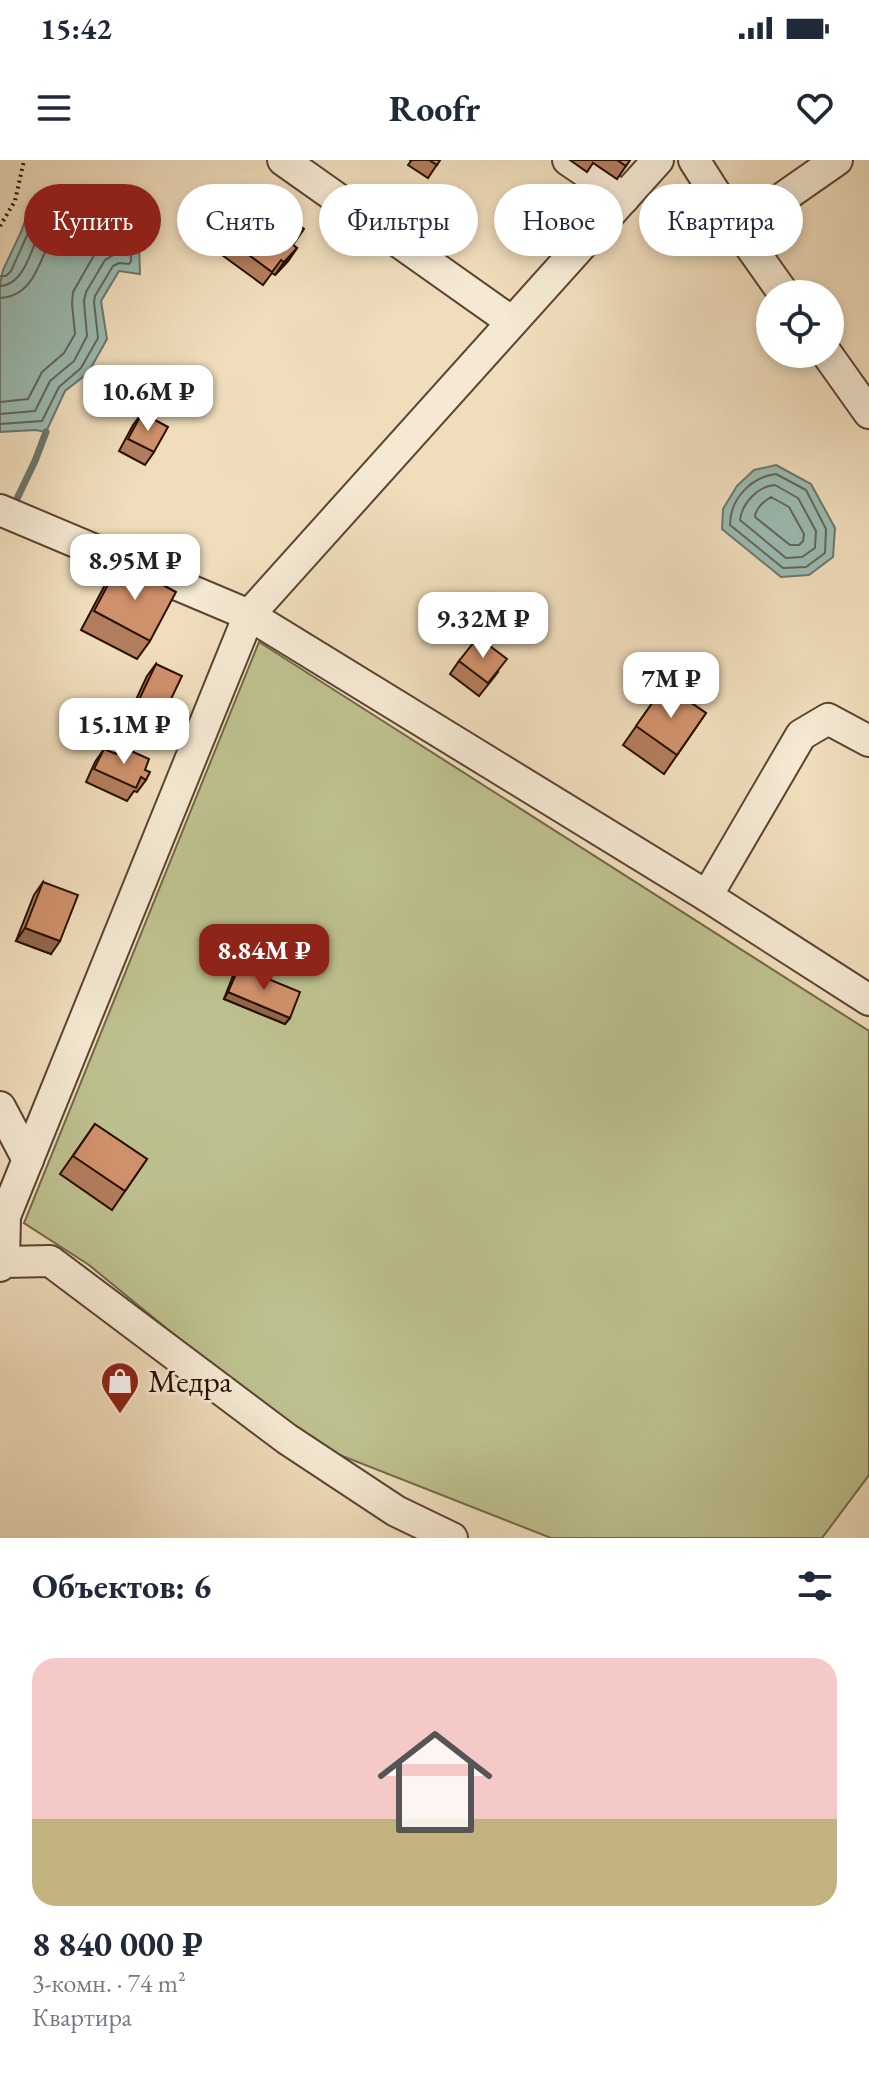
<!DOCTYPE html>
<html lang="ru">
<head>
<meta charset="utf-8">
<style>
	body { margin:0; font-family:"EB Garamond",serif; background:#f2f2f3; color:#1f2937; height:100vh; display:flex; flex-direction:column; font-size:30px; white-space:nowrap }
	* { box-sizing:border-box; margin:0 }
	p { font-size:26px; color:#747a83 }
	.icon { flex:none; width:44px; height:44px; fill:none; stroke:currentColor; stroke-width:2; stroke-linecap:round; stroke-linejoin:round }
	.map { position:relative; height:1378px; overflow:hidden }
	.side { display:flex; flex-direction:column; background:#fff; flex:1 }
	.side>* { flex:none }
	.banner { position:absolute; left:24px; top:24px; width:822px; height:72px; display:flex; gap:16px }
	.buttons { position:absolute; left:756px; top:120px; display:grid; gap:16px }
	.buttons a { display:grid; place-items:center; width:88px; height:88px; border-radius:50%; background:#fff; box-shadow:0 4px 12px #0003; font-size:40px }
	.price { position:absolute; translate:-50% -68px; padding:0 18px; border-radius:16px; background:#fff; color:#222; font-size:26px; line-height:52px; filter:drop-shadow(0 2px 4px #0008) }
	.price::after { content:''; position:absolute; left:50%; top:48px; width:24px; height:18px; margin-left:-12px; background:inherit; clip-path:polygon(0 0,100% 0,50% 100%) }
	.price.selected { background:#8f2418; color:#fff }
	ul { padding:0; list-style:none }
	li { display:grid; align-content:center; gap:16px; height:424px; padding:0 32px }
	li span { display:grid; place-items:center; height:248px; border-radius:24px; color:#555 }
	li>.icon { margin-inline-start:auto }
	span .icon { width:144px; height:144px; fill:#fffc; stroke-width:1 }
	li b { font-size:34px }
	h2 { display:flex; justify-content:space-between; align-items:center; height:96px; padding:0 32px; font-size:34px }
	.tag { padding:0 28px; border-radius:36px; background:#fff; box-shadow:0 4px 12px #0003; font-size:28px; line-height:72px }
	.tag.selected { background:#8f2418; color:#fff }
	.status { display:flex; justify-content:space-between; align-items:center; height:56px; padding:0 40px; background:#fff; direction:ltr }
	.status svg { height:22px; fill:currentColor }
	header { display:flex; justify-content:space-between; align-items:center; height:104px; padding:0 32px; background:#fff; font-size:36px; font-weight:700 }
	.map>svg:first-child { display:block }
	.green { fill:#bdc08e; stroke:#736848; stroke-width:2 }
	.water { fill:#9abbb2; stroke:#6d776c; stroke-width:2 }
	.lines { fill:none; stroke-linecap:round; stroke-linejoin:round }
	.shore { stroke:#62665a; stroke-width:2 }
	.stream { stroke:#6d776c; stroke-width:7 }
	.minor-casing { stroke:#5b4331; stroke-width:34 }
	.path { stroke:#291003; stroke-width:4; stroke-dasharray:2 4; stroke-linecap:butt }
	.minor { stroke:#f5e9d3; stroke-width:30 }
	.wall { fill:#b27d5c; stroke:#291003; stroke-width:2 }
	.shaded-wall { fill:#91664b; stroke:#291003; stroke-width:2 }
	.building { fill:#cf916b; stroke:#291003; stroke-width:2 }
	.labels { text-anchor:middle; stroke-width:6; stroke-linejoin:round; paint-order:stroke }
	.poi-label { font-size:32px; fill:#291003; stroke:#f5e9d3; text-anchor:start }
</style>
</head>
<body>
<div class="status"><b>15:42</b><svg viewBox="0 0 49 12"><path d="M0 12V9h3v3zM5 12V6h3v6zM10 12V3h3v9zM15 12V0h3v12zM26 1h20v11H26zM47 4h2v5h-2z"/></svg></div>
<header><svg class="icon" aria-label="menu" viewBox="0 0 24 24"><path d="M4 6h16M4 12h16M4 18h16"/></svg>Roofr<svg class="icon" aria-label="heart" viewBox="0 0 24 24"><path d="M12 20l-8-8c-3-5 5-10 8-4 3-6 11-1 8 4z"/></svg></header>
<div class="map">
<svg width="869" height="1378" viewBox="0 0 869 1378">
	<rect width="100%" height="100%" fill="#f0ddbc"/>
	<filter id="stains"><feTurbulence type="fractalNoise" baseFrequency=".0025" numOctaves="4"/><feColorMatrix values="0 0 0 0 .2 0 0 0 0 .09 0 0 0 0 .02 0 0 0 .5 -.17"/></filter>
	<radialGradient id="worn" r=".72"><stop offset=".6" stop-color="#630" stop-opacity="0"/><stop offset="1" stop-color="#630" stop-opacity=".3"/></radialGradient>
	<!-- green -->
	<path class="green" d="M259 482 869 871V1315L822 1378H551L304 1281 89 1105 24 1063Z"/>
	<!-- water -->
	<g class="water">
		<path d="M33 39 138 58 140 114 119 111 101 141 107 179 88 213 65 231 46 272 35 270 0 272V124L3 110 21 72Z"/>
		<path d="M776 305 811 324 835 368 833 397 809 415 781 417 722 369 723 349 737 326 754 310Z"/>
	</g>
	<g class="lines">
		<!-- shore -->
		<g class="shore">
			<path d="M0 116H6L11 111 39 49 127 64 130 67 131 101 129 104 119 103 113 106 95 136 94 142 98 178 81 208 59 227 42 261 0 264"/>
			<path d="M0 126C27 125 33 80 45 60L117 72 120 75V91L105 100 86 132 84 141 87 176 74 201 50 221 35 251 0 254"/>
			<path d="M0 138C34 137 40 99 53 74L101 83V87L93 97 73 132 72 144 75 174 64 193 42 212 28 239 0 242"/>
			<path d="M776 314 806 330 826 369 825 393 806 407 783 408 730 365C730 339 751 317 776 314Z"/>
			<path d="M775 325 798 338 816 371 815 388 802 397 786 398 740 360C742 343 758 326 775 325Z"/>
			<path d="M771 337 789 347 804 374 803 381 799 385H790L755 357C755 349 764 341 771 337Z"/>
		</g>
		<!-- stream -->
		<path class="stream" d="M13 347 35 301 46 272"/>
		<!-- minor casing -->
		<g class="minor-casing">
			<g id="minor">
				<path d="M283 0 512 162"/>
				<path d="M568 0 624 38"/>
				<path d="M694 0 738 69 784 134"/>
				<path d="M738 69 837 0"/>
				<path d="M827 194 869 253"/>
				<path d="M0 350 249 455 707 736 869 840"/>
				<path d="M707 736 801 575 828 559 869 581"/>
				<path d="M0 947 28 1000"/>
				<path d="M4 1102 5 1056 249 455 658 0"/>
				<path d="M0 1106 4 1102 50 1101 287 1279 396 1351 452 1378"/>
			</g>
		</g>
		<!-- path -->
		<path class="path" d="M0 66 15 41 24 0"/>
		<!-- minor -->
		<use href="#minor" class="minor"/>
	</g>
	<!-- wall -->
	<g class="wall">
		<path d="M410 0H440L428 18 408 5 411 1Z"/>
		<path d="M570 0H630L617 19 593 3 587 12Z"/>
		<path d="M258 41 286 62 293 85 297 88 288 101 275 115 272 113 263 125 222 95 242 68 240 66Z"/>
		<path d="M142 253 154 292 145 305 119 291 133 265Z"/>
		<path d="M120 402 150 481 137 499 81 470 107 421Z"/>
		<path d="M459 501 498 512 479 536 450 514Z"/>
		<path d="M156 504 161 560 152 573 126 561 147 516Z"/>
		<path d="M665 525 706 553 664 614 623 585Z"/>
		<path d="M120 586 145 610 146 620 137 632 134 631 127 641 86 622 95 602 104 589 115 594Z"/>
		<path d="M43 722 51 794 16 781 34 735Z"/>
		<path d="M239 807 290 858 285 864 224 839 234 813Z"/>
		<path d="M95 964 147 999 112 1050 60 1014Z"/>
	</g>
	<!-- shaded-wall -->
	<g class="shaded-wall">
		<path d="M297 88 288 101 275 115 284 102Z"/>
		<path d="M25 768 60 781 51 794 16 781Z"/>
		<path d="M228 832 290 858 285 864 224 839Z"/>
	</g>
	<!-- building -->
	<g class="building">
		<path d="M429 0H440L437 5Z"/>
		<path d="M617 0H630L626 6Z"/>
		<path d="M258 41 286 62 289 57 304 69 293 85 297 88 284 102 281 100 272 112 231 82 251 56 249 53Z"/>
		<path d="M142 253 168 267 154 292 128 279Z"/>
		<path d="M120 402 176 432 150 481 94 451Z"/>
		<path d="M478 477 507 499 488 523 459 501Z"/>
		<path d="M156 504 182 516 161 560 135 548Z"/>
		<path d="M665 525 706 553 677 595 636 566Z"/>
		<path d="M120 586 149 599 145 610 150 612 146 620 141 617 136 628 94 609 104 589 116 594Z"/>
		<path d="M43 722 78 735 60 781 25 768Z"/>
		<path d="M239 807 300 832 290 858 228 832Z"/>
		<path d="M95 964 147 999 125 1031 73 996Z"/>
	</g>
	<!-- icons -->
	<defs>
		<g id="shop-pin" transform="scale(2)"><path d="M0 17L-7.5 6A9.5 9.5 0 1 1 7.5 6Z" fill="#8f2418" stroke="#f5e9d3"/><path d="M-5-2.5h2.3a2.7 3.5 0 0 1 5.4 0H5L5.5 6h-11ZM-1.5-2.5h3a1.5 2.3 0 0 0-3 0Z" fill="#fff"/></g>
	</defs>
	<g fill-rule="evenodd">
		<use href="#shop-pin" x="120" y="1221"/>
	</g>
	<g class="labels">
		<!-- poi labels -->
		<g class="poi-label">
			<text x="148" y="1232">Медра</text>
		</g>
	</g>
	<rect width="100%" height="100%" filter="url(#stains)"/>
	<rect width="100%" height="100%" fill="url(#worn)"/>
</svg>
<div class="buttons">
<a><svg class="icon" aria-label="locate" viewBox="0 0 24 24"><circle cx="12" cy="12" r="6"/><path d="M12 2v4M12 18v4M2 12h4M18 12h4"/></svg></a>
</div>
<b class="price" style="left:148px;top:273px">10.6M ₽</b>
<b class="price" style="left:135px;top:442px">8.95M ₽</b>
<b class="price" style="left:483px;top:500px">9.32M ₽</b>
<b class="price" style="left:671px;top:560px">7M ₽</b>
<b class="price" style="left:124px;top:606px">15.1M ₽</b>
<b class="price selected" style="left:264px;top:832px">8.84M ₽</b>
<div class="banner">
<a class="tag selected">Купить</a>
<a class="tag">Снять</a>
<a class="tag">Фильтры</a>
<a class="tag">Новое</a>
<a class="tag">Квартира</a>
</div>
</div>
<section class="side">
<h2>Объектов: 6<svg class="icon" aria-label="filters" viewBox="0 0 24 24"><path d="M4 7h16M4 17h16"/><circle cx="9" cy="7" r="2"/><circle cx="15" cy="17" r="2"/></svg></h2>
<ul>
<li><span style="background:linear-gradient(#f6c9c9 65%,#c2b280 0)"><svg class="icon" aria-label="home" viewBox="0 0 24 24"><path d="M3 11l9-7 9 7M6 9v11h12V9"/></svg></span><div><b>8 840 000 ₽</b><p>3-комн. · 74 m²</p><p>Квартира</p></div></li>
</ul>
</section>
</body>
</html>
